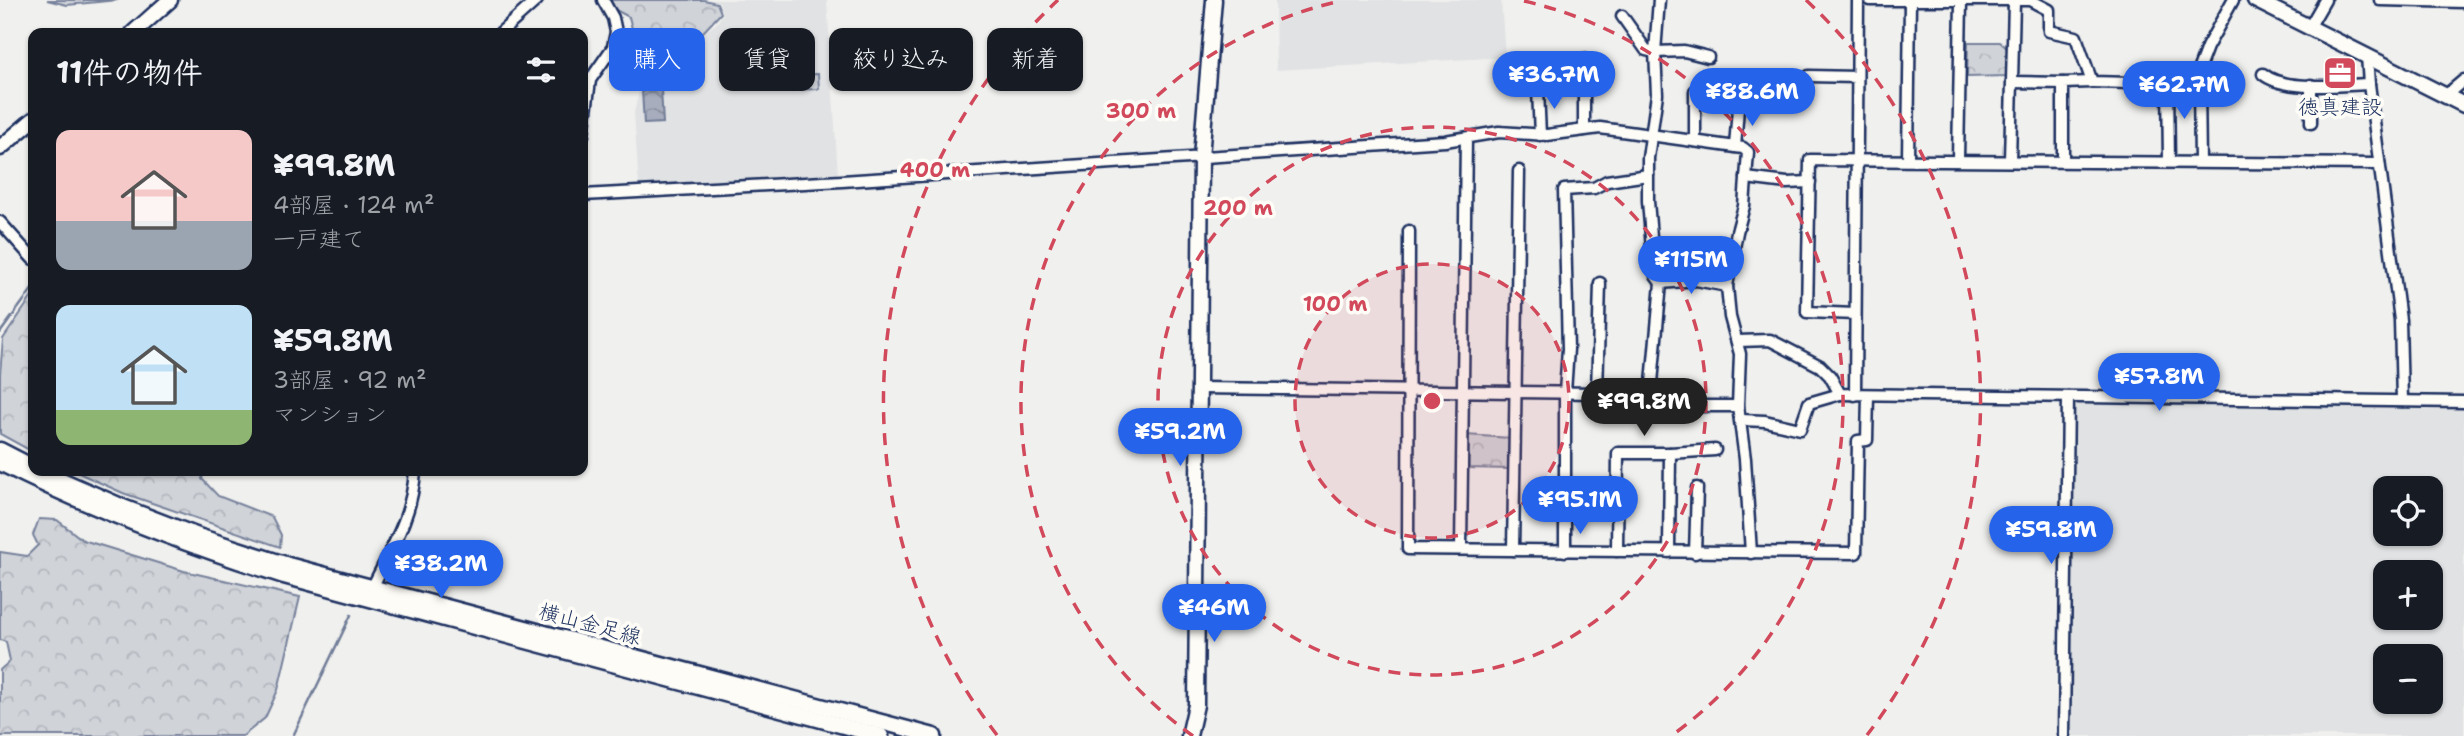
<!DOCTYPE html>
<html lang="ja">
<head>
<meta charset="utf-8">
<style>
	body { margin:0; font-family:"Shantell Sans","Klee One",sans-serif; background:#242831; color:#f1f3f6; height:100vh; display:flex; flex-direction:column; font-size:26px; white-space:nowrap }
	* { box-sizing:border-box; margin:0 }
	p { font-size:23px; color:#9ea1a6 }
	.icon { flex:none; width:38px; height:38px; fill:none; stroke:currentColor; stroke-width:2; stroke-linecap:round; stroke-linejoin:round }
	.map { position:relative; flex:1; overflow:hidden }
	.side { position:absolute; left:28px; top:28px; width:560px; height:448px; display:flex; flex-direction:column; background:#171b24; border-radius:14px; box-shadow:0 2px 5px #0004 }
	.side>* { flex:none }
	.banner { position:absolute; left:609px; top:28px; width:665px; height:63px; display:flex; gap:14px }
	.buttons { position:absolute; left:2373px; top:476px; display:grid; gap:14px }
	.buttons a { display:grid; place-items:center; width:70px; height:70px; border-radius:14px; background:#171b24; box-shadow:0 2px 5px #0004; font-size:35px }
	.price { position:absolute; translate:-50% -60px; padding:0 16px; border-radius:24px; background:#2563eb; color:#fff; font-size:23px; line-height:46px; filter:drop-shadow(0 2px 4px #0008) }
	.price::after { content:''; position:absolute; left:50%; top:42px; width:21px; height:16px; margin-left:-10px; background:inherit; clip-path:polygon(0 0,100% 0,50% 100%) }
	.price.current { background:#222; color:#fff }
	ul { padding:0; list-style:none }
	li { display:flex; align-items:center; gap:21px; height:175px; padding:0 28px }
	li span { display:grid; place-items:center; flex:none; width:196px; height:140px; border-radius:14px; color:#555 }
	li>.icon { margin-inline-start:auto }
	span .icon { width:84px; height:84px; fill:#fffc; stroke-width:1 }
	li b { font-size:30px }
	h2 { display:flex; justify-content:space-between; align-items:center; height:84px; padding:0 28px; font-size:30px }
	.tag { padding:0 24px; border-radius:14px; background:#171b24; box-shadow:0 2px 5px #0004; font-size:24px; line-height:63px }
	.tag.current { background:#2563eb; color:#fff }
	.map>svg:first-child { display:block }
	.built { fill:#e0e2e3; fill-rule:evenodd }
	.forest { fill:url(#forest-crowns); stroke:#76819b; stroke-width:2 }
	.pitch { fill:#d0d3d8; stroke:#76819b; stroke-width:2 }
	.water { fill:url(#water-waves); stroke:#6f7b97; stroke-width:2 }
	.lines { fill:none; stroke-linecap:round; stroke-linejoin:round }
	.stream { stroke:#6f7b97; stroke-width:2.5 }
	.street-casing { stroke:#1b2f5e; stroke-width:15 }
	.secondary-casing { stroke:#1b2f5e; stroke-width:19 }
	.street { stroke:#fdfcf7; stroke-width:10 }
	.secondary { stroke:#fdfcf7; stroke-width:14 }
	.ring { fill:none; stroke:#d1495b; stroke-width:3.5; stroke-dasharray:12 9 }
	.labels { text-anchor:middle; stroke-width:7; stroke-linejoin:round; paint-order:stroke }
	.poi-label { font-size:21px; fill:#1b2f5e; stroke:#fdfcf7 }
	.street-label { font-size:21px; fill:#1b2f5e; stroke:#fdfcf7 }
	.centre { fill:#d1495b; stroke:#fdfcf7; stroke-width:3.5 }
	.ring-label { font-size:21px; text-anchor:middle; font-weight:bold; fill:#d1495b; stroke:#fdfcf7; stroke-width:7; stroke-linejoin:round; paint-order:stroke }
</style>
</head>
<body>
<div class="map">
<svg width="2464" height="736" viewBox="0 0 2464 736">
	<defs>
		<pattern id="forest-crowns" width="20" height="18" patternUnits="userSpaceOnUse" patternTransform="scale(1.75)"><rect width="20" height="18" fill="#d0d3d8"/><path d="M2 6a3 3 0 1 1 6 0M12 15a3 3 0 1 1 6 0" fill="none" stroke="#b2b5bc"/></pattern>
		<pattern id="water-waves" width="16" height="10" patternUnits="userSpaceOnUse" patternTransform="scale(1.75)"><rect width="16" height="10" fill="#a7adbd"/><path d="M0 5q4-4 8 0t8 0" fill="none" stroke="#878d9d"/></pattern>
	</defs>
	<rect width="100%" height="100%" fill="#f0f0ee"/>
	<filter id="ink" filterUnits="userSpaceOnUse"><feTurbulence type="fractalNoise" baseFrequency=".0143" numOctaves="2"/><feDisplacementMap in="SourceGraphic" scale="14" xChannelSelector="R" yChannelSelector="G"/><feConvolveMatrix kernelMatrix="1 2 1 2 8 2 1 2 1" color-interpolation-filters="sRGB"/></filter>
	<g filter="url(#ink)">
		<!-- built -->
		<g class="built">
			<path d="M709 0H827L838 175 639 187 634 113 639 91 640 50 666 56 691 48 707 30 716 24 723 14 719 2Z"/>
			<path d="M1275 0H1501L1505 57 1276 70Z"/>
			<path d="M2073 404 2464 408V736H2071ZM2431 488V534H2385V488ZM2385 572H2431V618H2385ZM2385 656H2431V702H2385Z"/>
		</g>
		<!-- forest -->
		<g class="forest">
			<path d="M47 0H118L67 5Z"/>
			<path d="M607 0H704L717 3 721 13 689 47 666 54 637 48 629 17 610 7Z"/>
			<path d="M1968 42H2000L2009 50 2007 76 1967 77Z"/>
			<path d="M33 295V452L0 434V374L3 339Z"/>
			<path d="M1466 435 1510 438V469L1467 468Z"/>
			<path d="M74 471H204L202 479 218 496 272 517 281 535 280 547 123 493Z"/>
			<path d="M39 519 57 520 83 540 184 571 300 597 278 690 265 718 243 736H0V670L10 661 6 642 0 640V552L27 556 38 545 33 535Z"/>
		</g>
		<!-- pitch -->
		<path class="pitch" d="M818 74 819 89 786 90 785 75Z"/>
		<!-- water -->
		<path class="water" d="M661 89 663 123 644 124 642 91Z"/>
		<g class="lines">
			<!-- stream -->
			<g class="stream">
				<path d="M0 333 33 288"/>
				<path d="M376 567 403 510"/>
				<path d="M293 736 351 615"/>
			</g>
			<!-- street casing -->
			<g class="street-casing">
				<g id="street">
					<path d="M1870 0H2030L2049 10V31L2076 37 2092 82 2131 83 2140 78 2192 80 2196 76 2207 47 2233 0"/>
					<path d="M2380 0 2464 2"/>
					<path d="M1622 16 1646 50 1655 52 1684 51 1708 57"/>
					<path d="M2310 26 2325 0"/>
					<path d="M500 33 537 0"/>
					<path d="M2367 56 2369 84 2400 320 2402 401"/>
					<path d="M2263 74C2284 92 2341 85 2369 84"/>
					<path d="M1809 76 1857 77"/>
					<path d="M2196 76 2199 84 2200 162"/>
					<path d="M2168 81 2169 162"/>
					<path d="M2012 82 2063 83"/>
					<path d="M2311 85V123"/>
					<path d="M1538 90 1540 135"/>
					<path d="M2445 96 2464 80"/>
					<path d="M1584 130V59"/>
					<path d="M583 135 590 80 613 47 616 32 613 18 603 0"/>
					<path d="M1695 141V91L1730 92"/>
					<path d="M1735 147 1738 108"/>
					<path d="M1908 159 1910 1"/>
					<path d="M1958 159 1961 2"/>
					<path d="M2010 160 2014 2"/>
					<path d="M2063 161V83L2092 82"/>
					<path d="M1746 178 1787 183 1810 182"/>
					<path d="M583 195 842 181 1445 141 1499 132 1547 135 1600 128 1743 148 1748 152 1744 206 1737 232 1727 286 1730 317 1740 354 1738 406 1745 459 1751 553"/>
					<path d="M0 222 33 259"/>
					<path d="M1409 231 1408 549 1856 553 1858 441 1867 440 1868 395"/>
					<path d="M1661 283 1696 280 1727 286"/>
					<path d="M1855 314 1807 312 1810 160 2379 164"/>
					<path d="M1738 341 1770 340 1820 366 1830 376 1840 394 2464 402"/>
					<path d="M1198 388 1681 394 1702 406H1738"/>
					<path d="M1597 393 1600 283"/>
					<path d="M1651 394 1661 283 1656 276 1653 261 1648 201V158L1657 94 1655 52 1659 0"/>
					<path d="M1855 395 1858 0"/>
					<path d="M1741 420 1765 421 1800 429 1809 403 1840 394"/>
					<path d="M1670 453 1715 450"/>
					<path d="M1461 549 1466 138"/>
					<path d="M1513 550 1519 171"/>
					<path d="M1565 551V392L1568 349 1564 190 1594 188 1607 181 1648 175"/>
					<path d="M1617 551 1618 453H1670L1669 552"/>
					<path d="M1695 553 1697 488"/>
					<path d="M372 588C392 547 412 517 415 471"/>
					<path d="M2064 736 2068 397"/>
				</g>
			</g>
			<!-- secondary casing -->
			<g class="secondary-casing">
				<g id="secondary">
					<path d="M2255 0 2464 105"/>
					<path d="M133 33 170 0"/>
					<path d="M0 148 33 120"/>
					<path d="M0 450 33 467"/>
					<path d="M0 463C91 509 186 545 284 576L881 736"/>
					<path d="M41 471 123 507 201 537 288 565 934 736"/>
					<path d="M1189 736 1196 705 1201 157 1214 0"/>
				</g>
			</g>
			<!-- street -->
			<use href="#street" class="street"/>
			<!-- secondary -->
			<use href="#secondary" class="secondary"/>
		</g>
	</g>
	<!-- distance rings -->
	<circle cx="1432" cy="401" r="137" fill="#d1495b" fill-opacity=".12"/>
	<g class="ring">
		<circle cx="1432" cy="401" r="137"/>
		<circle cx="1432" cy="401" r="274"/>
		<path d="M1193 736A411 411 0 0 1 1340 1M1524 1A411 411 0 0 1 1671 736"/>
		<path d="M997 735A548 548 0 0 1 1058 0M1806 0A548 548 0 0 1 1867 735"/>
	</g>
	<!-- icons -->
	<defs>
		<g id="office-square" transform="scale(1.75)"><rect x="-9" y="-9" width="18" height="18" rx="4" fill="#d1495b" stroke="#fdfcf7"/><path d="M-6-3h4V-5.5h4V-3h4V5H-6ZM-1-4.5V-3h2v-1.5ZM-6 0V1H6V0Z" fill="#fff"/></g>
	</defs>
	<g fill-rule="evenodd">
		<use href="#office-square" x="2340" y="73"/>
	</g>
	<g class="labels">
		<!-- poi labels -->
		<g class="poi-label">
			<text x="2340" y="114">徳真建設</text>
		</g>
		<!-- street labels -->
		<g class="street-label">
			<text transform="translate(590 624) rotate(15)" y="7">横山金足線</text>
		</g>
	</g>
	<circle cx="1432" cy="401" r="10" class="centre"/>
	<g class="ring-label">
		<text x="1141" y="118">300 m</text>
		<text x="935" y="177">400 m</text>
		<text x="1238" y="215">200 m</text>
		<text x="1335" y="311">100 m</text>
	</g>
</svg>
<div class="buttons">
<a><svg class="icon" aria-label="locate" viewBox="0 0 24 24"><circle cx="12" cy="12" r="6"/><path d="M12 2v4M12 18v4M2 12h4M18 12h4"/></svg></a>
<a>+</a>
<a>−</a>
</div>
<b class="price" style="left:1554px;top:111px">¥36.7M</b>
<b class="price" style="left:2184px;top:121px">¥62.7M</b>
<b class="price" style="left:1752px;top:128px">¥88.6M</b>
<b class="price" style="left:1691px;top:296px">¥115M</b>
<b class="price" style="left:2159px;top:413px">¥57.8M</b>
<b class="price current" style="left:1644px;top:438px">¥99.8M</b>
<b class="price" style="left:1180px;top:468px">¥59.2M</b>
<b class="price" style="left:1580px;top:536px">¥95.1M</b>
<b class="price" style="left:2051px;top:566px">¥59.8M</b>
<b class="price" style="left:441px;top:600px">¥38.2M</b>
<b class="price" style="left:1214px;top:644px">¥46M</b>
<div class="banner">
<a class="tag current">購入</a>
<a class="tag">賃貸</a>
<a class="tag">絞り込み</a>
<a class="tag">新着</a>
</div>
<section class="side">
<h2>11件の物件<svg class="icon" aria-label="filters" viewBox="0 0 24 24"><path d="M4 7h16M4 17h16"/><circle cx="9" cy="7" r="2"/><circle cx="15" cy="17" r="2"/></svg></h2>
<ul>
<li><span style="background:linear-gradient(#f6c9c9 65%,#9aa5b1 0)"><svg class="icon" aria-label="home" viewBox="0 0 24 24"><path d="M3 11l9-7 9 7M6 9v11h12V9"/></svg></span><div><b>¥99.8M</b><p>4部屋 · 124 m²</p><p>一戸建て</p></div></li>
<li><span style="background:linear-gradient(#bfe0f5 75%,#8fb573 0)"><svg class="icon" aria-label="home" viewBox="0 0 24 24"><path d="M3 11l9-7 9 7M6 9v11h12V9"/></svg></span><div><b>¥59.8M</b><p>3部屋 · 92 m²</p><p>マンション</p></div></li>
</ul>
</section>
</div>
</body>
</html>
